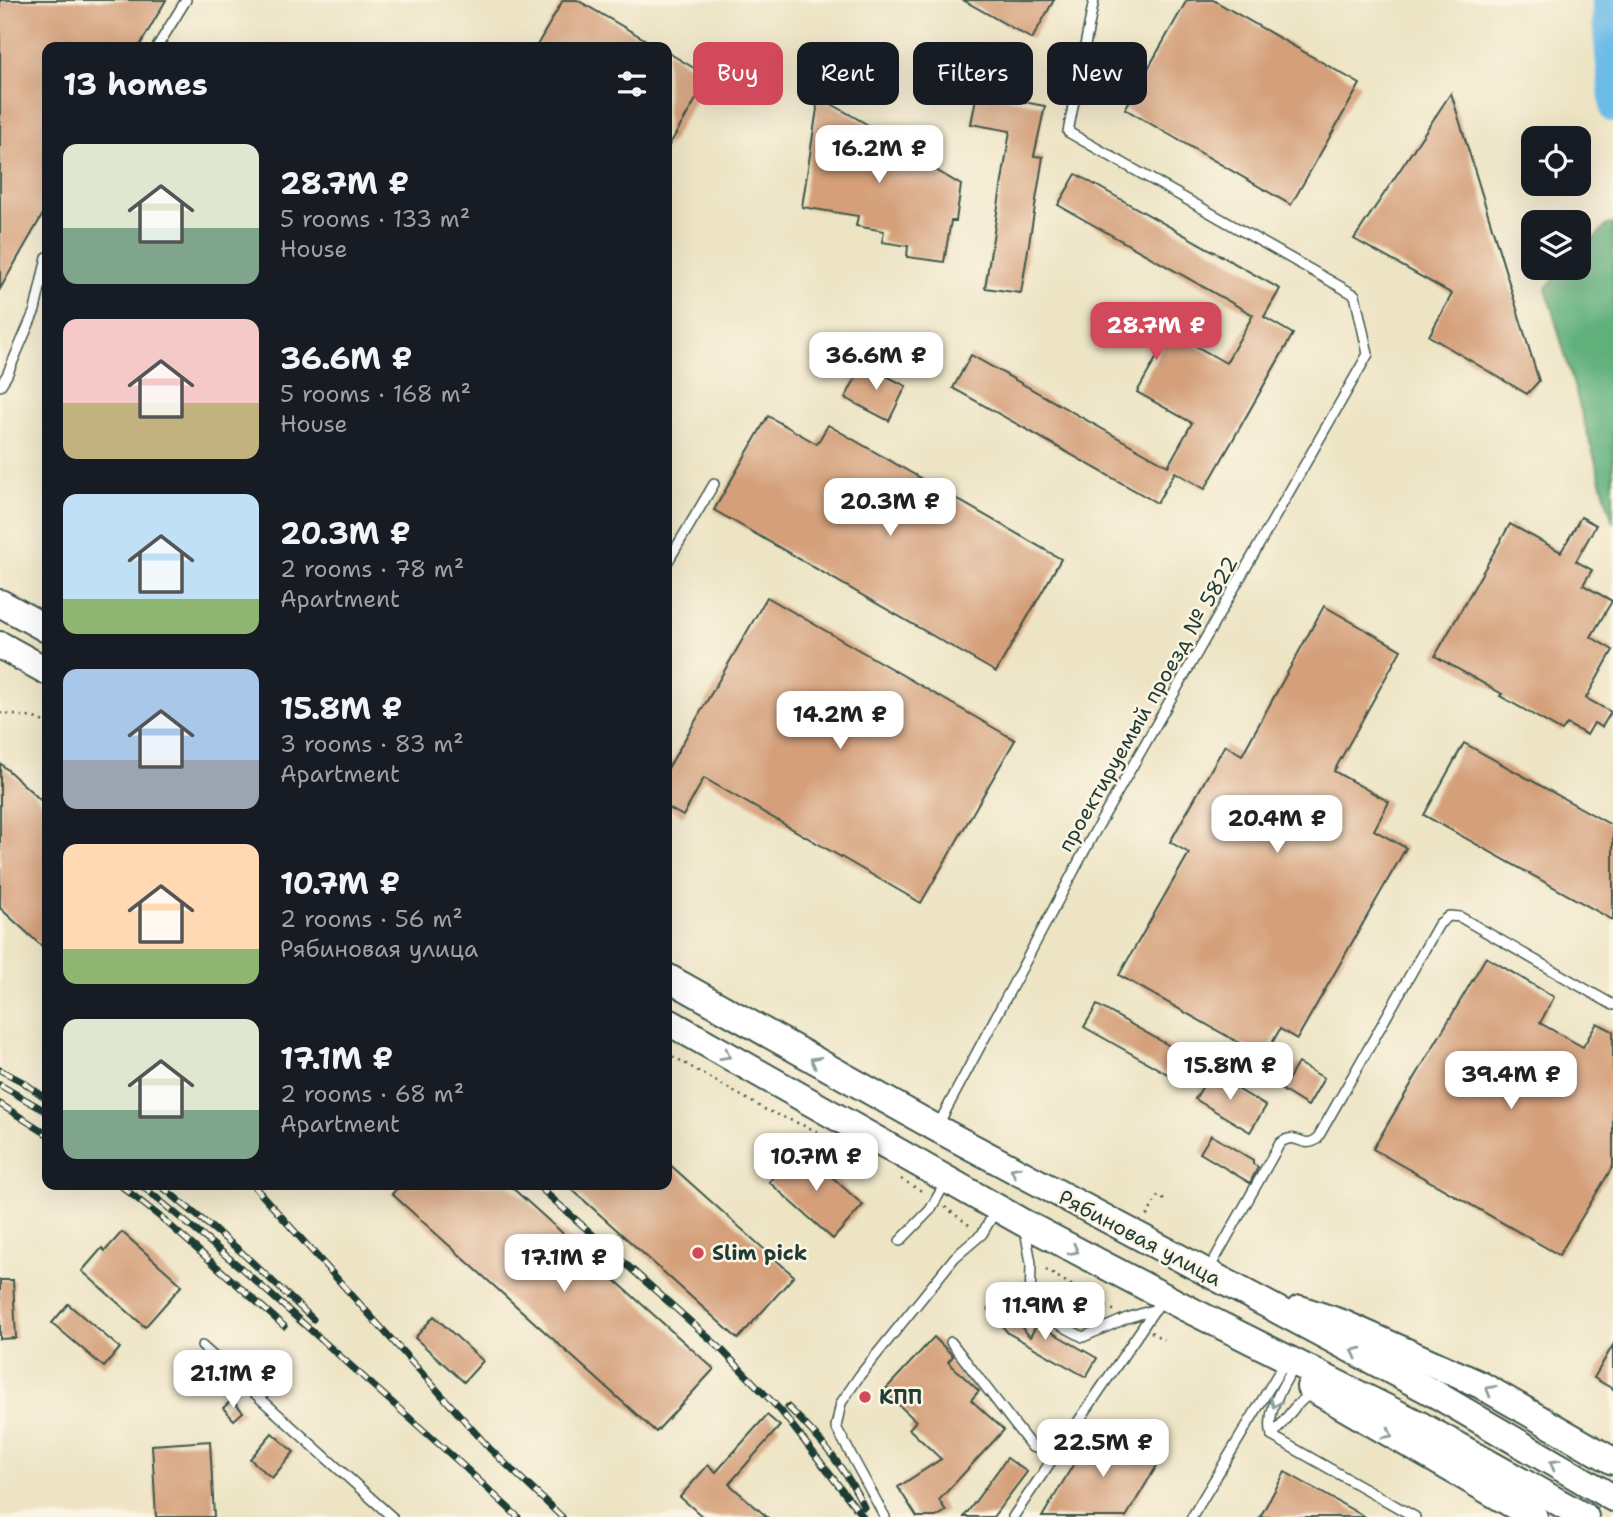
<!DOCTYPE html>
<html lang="en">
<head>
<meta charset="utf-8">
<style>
	body { margin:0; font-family:"Shantell Sans",sans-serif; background:#242831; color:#f1f3f6; height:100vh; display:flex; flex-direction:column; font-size:26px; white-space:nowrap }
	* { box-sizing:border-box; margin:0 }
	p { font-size:23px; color:#9ea1a6 }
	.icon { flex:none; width:38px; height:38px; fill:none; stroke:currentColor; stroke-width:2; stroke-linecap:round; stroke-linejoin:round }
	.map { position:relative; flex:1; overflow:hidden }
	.sheet { position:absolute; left:42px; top:42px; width:630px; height:1148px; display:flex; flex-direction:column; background:#171b24; border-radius:14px; box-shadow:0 7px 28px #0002 }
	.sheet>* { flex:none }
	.hud { position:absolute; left:693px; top:42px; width:665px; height:63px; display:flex; gap:14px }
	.buttons { position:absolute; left:1521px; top:126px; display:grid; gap:14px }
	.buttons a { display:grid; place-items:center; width:70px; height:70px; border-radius:14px; background:#171b24; box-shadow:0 7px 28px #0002; font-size:35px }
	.price { position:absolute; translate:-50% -60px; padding:0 16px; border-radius:14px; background:#fff; color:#222; font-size:23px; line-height:46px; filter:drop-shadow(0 2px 4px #0008) }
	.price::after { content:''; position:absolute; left:50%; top:42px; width:21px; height:16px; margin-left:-10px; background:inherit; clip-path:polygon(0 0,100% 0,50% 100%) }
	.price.on { background:#d1495b; color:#fff }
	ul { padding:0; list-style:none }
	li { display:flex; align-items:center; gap:21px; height:175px; padding:0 21px }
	li span { display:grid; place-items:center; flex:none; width:196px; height:140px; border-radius:14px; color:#555 }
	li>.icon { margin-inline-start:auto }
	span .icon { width:84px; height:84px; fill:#fffc; stroke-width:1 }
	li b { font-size:30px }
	h2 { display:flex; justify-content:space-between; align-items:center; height:84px; padding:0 21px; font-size:30px }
	.tag { padding:0 24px; border-radius:14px; background:#171b24; box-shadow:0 7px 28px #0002; font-size:24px; line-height:63px }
	.tag.on { background:#d1495b; color:#fff }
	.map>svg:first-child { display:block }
	.forest { fill:#60b07b; stroke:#407658; stroke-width:2 }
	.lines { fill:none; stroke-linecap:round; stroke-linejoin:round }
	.river { stroke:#6dbce7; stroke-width:26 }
	.building { fill:#d49f79 }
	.lane-casing { stroke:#3e564a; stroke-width:12 }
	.secondary-casing { stroke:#3e564a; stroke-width:30 }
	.path { stroke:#3e564a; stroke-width:2.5; stroke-dasharray:2 5; stroke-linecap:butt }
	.lane { stroke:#fff; stroke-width:9 }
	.secondary { stroke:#fff; stroke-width:26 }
	.rail-casing { stroke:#1f3d34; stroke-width:7 }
	.rail { stroke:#fcf5e5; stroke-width:4.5; stroke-dasharray:13; stroke-linecap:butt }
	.oneway { stroke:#8f9e9a }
	.poi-dot { fill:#d1495b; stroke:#fcf5e5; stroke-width:2.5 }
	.labels { text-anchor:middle; stroke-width:5; stroke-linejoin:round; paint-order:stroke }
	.street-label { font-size:21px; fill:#1f3d34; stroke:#fcf5e5 }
	.poi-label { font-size:21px; font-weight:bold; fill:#1f3d34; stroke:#fcf5e5; text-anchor:start }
</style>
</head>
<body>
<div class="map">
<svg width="1613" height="1517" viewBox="0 0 1613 1517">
	<rect width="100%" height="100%" fill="#fcf5e5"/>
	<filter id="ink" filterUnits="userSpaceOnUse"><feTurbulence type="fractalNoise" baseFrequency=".0143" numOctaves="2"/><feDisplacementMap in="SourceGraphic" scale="14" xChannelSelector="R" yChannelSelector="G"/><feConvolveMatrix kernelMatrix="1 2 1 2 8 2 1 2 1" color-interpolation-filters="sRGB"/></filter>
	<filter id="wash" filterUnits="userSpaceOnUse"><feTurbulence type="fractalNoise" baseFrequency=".00686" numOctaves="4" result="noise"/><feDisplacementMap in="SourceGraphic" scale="28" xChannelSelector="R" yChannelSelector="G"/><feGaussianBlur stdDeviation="1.57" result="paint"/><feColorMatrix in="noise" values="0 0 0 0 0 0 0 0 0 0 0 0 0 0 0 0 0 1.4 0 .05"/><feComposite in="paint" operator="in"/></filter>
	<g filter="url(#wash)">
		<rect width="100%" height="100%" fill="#ede4c4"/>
		<!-- forest -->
		<path class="forest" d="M1613 224V523L1546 288 1565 268H1578L1579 254 1607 225Z"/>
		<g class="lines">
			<!-- river -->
			<path class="river" d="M1605 0V20L1613 110"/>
		</g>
		<g id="blocks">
			<!-- building -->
			<g class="building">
				<path d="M0 0H166L139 47H47V207L0 289Z"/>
				<path d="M563 0H577L658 47H536Z"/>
				<path d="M963 0H1054L1032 39Z"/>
				<path d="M1187 0H1213L1360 84 1291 205 1125 109Z"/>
				<path d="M667 52 709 77 667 149Z"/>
				<path d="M977 93 1045 106 1034 156 1043 157 1021 293 985 288 1010 131 971 124Z"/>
				<path d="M1451 93 1539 381 1527 394 1429 336 1452 294 1354 239Z"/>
				<path d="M814 94 877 130 899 148 961 185 956 221H951L944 262 907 257 908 246 882 242 884 231 856 226 858 216 802 207 817 109Z"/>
				<path d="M1076 174 1280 289 1264 317 1293 334 1205 489 1175 472 1157 503 953 388 971 355 1168 466 1192 423 1137 392 1171 332 1226 363 1253 315 1058 205Z"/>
				<path d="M863 364 906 386 889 421 845 398Z"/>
				<path d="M768 416 817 444 828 425 1061 559 996 672 714 510Z"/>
				<path d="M1581 517 1596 525 1576 561 1592 570 1583 585 1612 601 1591 637 1613 650 1586 698 1611 712 1602 727 1594 723 1587 735 1567 724 1562 731 1500 696 1502 694 1435 656 1510 524 1561 552Z"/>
				<path d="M767 597 1015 740 921 903 704 778 683 816 667 807V770Z"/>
				<path d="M1324 606 1401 650 1334 771 1389 802 1374 830 1406 848 1297 1039 1280 1029 1264 1057 1119 975 1189 853 1170 842 1225 745 1242 755Z"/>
				<path d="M1464 743 1613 826V920L1424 815Z"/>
				<path d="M0 763 47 806V951L0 908Z"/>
				<path d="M1486 957 1554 997 1540 1023 1583 1047 1597 1023 1613 1031V1166L1559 1255 1373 1149Z"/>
				<path d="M1097 1005 1193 1059 1180 1081 1084 1027Z"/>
				<path d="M1298 1063 1324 1078 1308 1106 1282 1090Z"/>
				<path d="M1211 1073 1266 1106 1250 1132 1195 1099Z"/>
				<path d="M1211 1135 1253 1160V1164L1258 1167 1250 1183 1200 1153Z"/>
				<path d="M800 1148 863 1205 833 1239 769 1182Z"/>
				<path d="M667 1162 794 1276 738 1339 567 1185H667Z"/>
				<path d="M400 1185H509L714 1369 656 1432 392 1194Z"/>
				<path d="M122 1232 182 1285 145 1327 82 1271 102 1248 105 1251Z"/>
				<path d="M0 1280H13L16 1338 0 1339Z"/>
				<path d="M992 1299 1000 1302 1030 1337 1037 1324 1097 1358 1086 1377 1008 1333 988 1309Z"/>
				<path d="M68 1304 120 1348 104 1367 52 1323Z"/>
				<path d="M434 1316 483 1361 464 1382 415 1338Z"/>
				<path d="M934 1337 953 1356 948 1362 979 1391 971 1400 1004 1430 939 1500 946 1511 936 1517H917L898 1487 941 1459 909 1429 916 1421 884 1391Z"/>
				<path d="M1613 1345V1389L1594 1378Z"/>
				<path d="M232 1400 243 1412 234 1420 223 1408Z"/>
				<path d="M767 1415 780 1426 729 1484 767 1517H703L680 1497 708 1465 716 1472Z"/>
				<path d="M1097 1425 1159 1462 1126 1517H1042Z"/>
				<path d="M272 1433 294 1452 272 1478 250 1459Z"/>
				<path d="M210 1441 214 1517H156L152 1445Z"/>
				<path d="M1007 1458 1027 1472 993 1517H964Z"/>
				<path d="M1285 1472 1365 1517H1260Z"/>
			</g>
		</g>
	</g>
	<g filter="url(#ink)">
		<use href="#blocks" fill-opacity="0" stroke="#3e564a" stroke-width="2"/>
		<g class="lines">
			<!-- lane casing -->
			<g class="lane-casing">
				<g id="lane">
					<path d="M157 47 186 0"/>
					<path d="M0 386 7 375 35 310 47 257"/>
					<path d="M667 563 714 484"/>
					<path d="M937 1127 1093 835 1368 354 1355 295 1068 132 1094 0"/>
					<path d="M1025 1230 1031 1263 1030 1309 1083 1337 1127 1318 1156 1309"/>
					<path d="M900 1241 930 1210 946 1182"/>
					<path d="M1208 1271 1280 1143C1297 1130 1302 1150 1317 1139L1439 924 1449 916 1460 917 1613 1005"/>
					<path d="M951 1342 1032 1447 1056 1454"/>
					<path d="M202 1346 392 1517"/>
					<path d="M1290 1373C1279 1393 1266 1412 1272 1436L1415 1517"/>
					<path d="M1272 1436 1295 1407 1312 1391"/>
					<path d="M885 1517 836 1427 841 1403 860 1375 955 1257 982 1234 996 1210"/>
					<path d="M1013 1517 1162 1299"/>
					<path d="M1192 1517 1282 1367"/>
				</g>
			</g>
			<!-- secondary casing -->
			<g class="secondary-casing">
				<g id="secondary">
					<path d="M0 603 47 629"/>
					<path d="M0 645 47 671"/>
					<path d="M667 977 936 1128 1437 1395 1613 1498"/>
					<path d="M667 1021 1022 1222 1186 1308 1422 1426 1585 1517"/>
					<path d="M1300 1309 1342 1323 1481 1385 1613 1461"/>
					<path d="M1310 1387 1534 1517"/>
				</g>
			</g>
			<!-- path -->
			<g class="path">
				<path d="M0 713 34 718 47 723"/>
				<path d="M667 1053 764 1109 819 1132"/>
				<path d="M901 1179 925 1193"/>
				<path d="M945 1207 973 1228"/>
				<path d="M1147 1216 1158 1196 1166 1201"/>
				<path d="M1046 1270 1115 1311"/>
				<path d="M1151 1332 1164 1340"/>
			</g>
			<!-- lane -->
			<use href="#lane" class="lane"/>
			<!-- secondary -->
			<use href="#secondary" class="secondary"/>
			<!-- rail casing -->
			<g class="rail-casing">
				<g id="rail">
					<path d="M0 1070 23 1082 47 1099"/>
					<path d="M0 1085 47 1112"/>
					<path d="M0 1104 47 1134"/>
					<path d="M120 1185 164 1220 284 1326"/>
					<path d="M141 1185 241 1268 459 1462 518 1517"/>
					<path d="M160 1185 239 1250 313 1319"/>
					<path d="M253 1185 490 1449 562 1517"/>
					<path d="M537 1185 719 1347 781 1411 863 1517"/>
					<path d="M788 1407C818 1436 847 1470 864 1507"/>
				</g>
			</g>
			<!-- rail -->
			<use href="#rail" class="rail"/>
		</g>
		<!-- one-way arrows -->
		<defs><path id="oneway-chevron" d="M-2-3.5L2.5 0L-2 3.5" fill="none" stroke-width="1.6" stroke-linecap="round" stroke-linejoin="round" transform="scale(1.75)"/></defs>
		<g class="oneway">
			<use href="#oneway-chevron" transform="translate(726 1055) rotate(30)"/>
			<use href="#oneway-chevron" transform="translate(815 1061) rotate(-151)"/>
			<use href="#oneway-chevron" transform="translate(1015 1171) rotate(-152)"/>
			<use href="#oneway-chevron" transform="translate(1074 1250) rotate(28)"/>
			<use href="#oneway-chevron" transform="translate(1356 1352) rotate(-152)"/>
			<use href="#oneway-chevron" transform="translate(1490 1390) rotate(-150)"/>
			<use href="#oneway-chevron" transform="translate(1275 1403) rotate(112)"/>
			<use href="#oneway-chevron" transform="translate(1388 1434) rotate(30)"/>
			<use href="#oneway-chevron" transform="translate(1554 1464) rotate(-150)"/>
		</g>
	</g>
	<!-- markers -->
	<g class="poi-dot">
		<circle cx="698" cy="1253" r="7"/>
		<circle cx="865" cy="1397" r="7"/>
	</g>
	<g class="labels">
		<!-- street labels -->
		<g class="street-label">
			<text transform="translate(1148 704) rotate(-60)" y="7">проектируемый проезд № 5822</text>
			<text transform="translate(1140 1238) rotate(28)" y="7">Рябиновая улица</text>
		</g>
		<!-- poi labels -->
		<g class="poi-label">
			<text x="712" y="1260">Slim pick</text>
			<text x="879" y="1404">КПП</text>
		</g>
	</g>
</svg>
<div class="buttons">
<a><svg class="icon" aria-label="locate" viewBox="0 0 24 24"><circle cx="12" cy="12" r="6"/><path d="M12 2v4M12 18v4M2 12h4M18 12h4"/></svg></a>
<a><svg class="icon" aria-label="layers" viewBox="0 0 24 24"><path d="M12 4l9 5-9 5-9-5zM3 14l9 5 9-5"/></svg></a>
</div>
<b class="price" style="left:879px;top:185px">16.2M ₽</b>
<b class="price on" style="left:1156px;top:362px">28.7M ₽</b>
<b class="price" style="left:876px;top:392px">36.6M ₽</b>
<b class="price" style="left:890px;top:538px">20.3M ₽</b>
<b class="price" style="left:840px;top:751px">14.2M ₽</b>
<b class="price" style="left:1277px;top:855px">20.4M ₽</b>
<b class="price" style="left:1230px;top:1102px">15.8M ₽</b>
<b class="price" style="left:1511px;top:1111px">39.4M ₽</b>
<b class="price" style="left:816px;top:1193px">10.7M ₽</b>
<b class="price" style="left:564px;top:1294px">17.1M ₽</b>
<b class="price" style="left:1045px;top:1342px">11.9M ₽</b>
<b class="price" style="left:233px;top:1410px">21.1M ₽</b>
<b class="price" style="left:1103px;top:1479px">22.5M ₽</b>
<div class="hud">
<a class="tag on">Buy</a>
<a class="tag">Rent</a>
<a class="tag">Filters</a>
<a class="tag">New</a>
</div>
<section class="sheet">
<h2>13 homes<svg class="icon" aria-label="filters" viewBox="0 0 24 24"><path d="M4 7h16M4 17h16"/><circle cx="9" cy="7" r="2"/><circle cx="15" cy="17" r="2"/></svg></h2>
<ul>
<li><span style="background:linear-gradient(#dfe7d0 60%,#7fa58c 0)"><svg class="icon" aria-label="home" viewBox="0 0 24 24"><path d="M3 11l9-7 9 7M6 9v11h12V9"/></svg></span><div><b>28.7M ₽</b><p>5 rooms · 133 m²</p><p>House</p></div></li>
<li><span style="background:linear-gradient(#f6c9c9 60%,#c2b280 0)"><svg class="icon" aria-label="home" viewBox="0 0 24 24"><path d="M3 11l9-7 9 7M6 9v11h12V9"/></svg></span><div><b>36.6M ₽</b><p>5 rooms · 168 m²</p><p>House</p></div></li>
<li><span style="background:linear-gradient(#bfe0f5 75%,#8fb573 0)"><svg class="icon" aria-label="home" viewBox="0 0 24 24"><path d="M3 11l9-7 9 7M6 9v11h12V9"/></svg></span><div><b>20.3M ₽</b><p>2 rooms · 78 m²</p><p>Apartment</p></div></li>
<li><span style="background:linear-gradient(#a9c7e8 65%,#9aa5b1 0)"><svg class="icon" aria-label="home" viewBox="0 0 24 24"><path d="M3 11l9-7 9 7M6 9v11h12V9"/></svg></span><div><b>15.8M ₽</b><p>3 rooms · 83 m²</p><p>Apartment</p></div></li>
<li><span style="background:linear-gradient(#ffd9b3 75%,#8fb573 0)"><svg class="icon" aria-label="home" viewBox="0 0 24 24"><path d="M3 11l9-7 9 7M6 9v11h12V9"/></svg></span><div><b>10.7M ₽</b><p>2 rooms · 56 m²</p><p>Рябиновая улица</p></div></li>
<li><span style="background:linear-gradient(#dfe7d0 65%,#7fa58c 0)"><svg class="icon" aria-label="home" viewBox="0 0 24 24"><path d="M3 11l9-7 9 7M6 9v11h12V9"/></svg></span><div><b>17.1M ₽</b><p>2 rooms · 68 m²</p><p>Apartment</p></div></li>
</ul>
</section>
</div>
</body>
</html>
